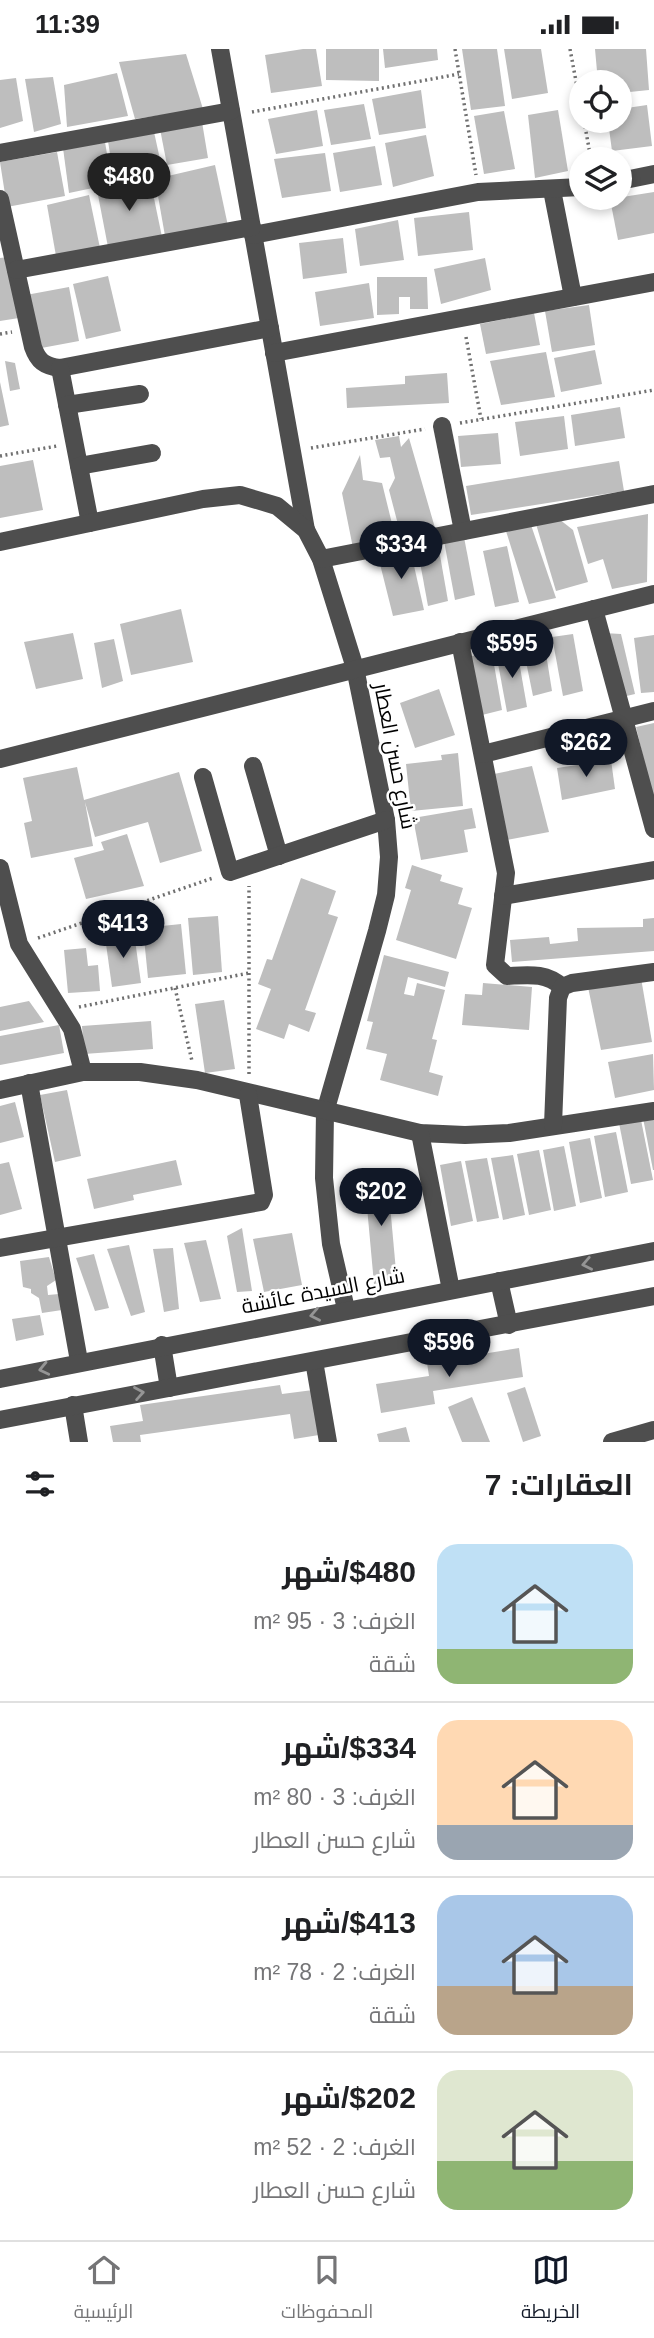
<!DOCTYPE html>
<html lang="ar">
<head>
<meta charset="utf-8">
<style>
	body { margin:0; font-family:Helvetica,Cairo,sans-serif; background:#f6f6f6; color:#202124; direction:rtl; height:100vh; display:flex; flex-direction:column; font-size:26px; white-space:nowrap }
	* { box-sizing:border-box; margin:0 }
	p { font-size:23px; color:#757577 }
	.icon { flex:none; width:38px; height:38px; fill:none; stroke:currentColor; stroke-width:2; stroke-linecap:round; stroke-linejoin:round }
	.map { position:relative; height:1393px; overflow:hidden; direction:ltr }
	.side { display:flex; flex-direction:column; background:#fff; flex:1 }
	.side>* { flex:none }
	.controls { position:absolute; left:569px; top:21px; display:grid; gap:14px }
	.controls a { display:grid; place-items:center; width:63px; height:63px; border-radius:50%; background:#fff; box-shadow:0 4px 10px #0003; font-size:35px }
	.price { position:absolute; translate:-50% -60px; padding:0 16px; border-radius:24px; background:#111827; color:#fff; font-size:23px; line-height:46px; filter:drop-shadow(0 2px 4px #0008) }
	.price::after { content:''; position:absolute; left:50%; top:42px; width:21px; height:16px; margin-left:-10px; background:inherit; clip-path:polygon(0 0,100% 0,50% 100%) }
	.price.active { background:#222; color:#fff }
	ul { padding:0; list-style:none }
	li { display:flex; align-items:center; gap:21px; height:175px; padding:0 21px }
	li+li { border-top:2px solid #e0e0e0 }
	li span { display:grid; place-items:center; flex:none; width:196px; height:140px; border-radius:21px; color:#555 }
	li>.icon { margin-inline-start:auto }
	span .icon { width:84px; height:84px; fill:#fffc; stroke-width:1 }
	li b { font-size:30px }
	h2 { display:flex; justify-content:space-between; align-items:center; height:84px; padding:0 21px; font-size:30px }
	.status { display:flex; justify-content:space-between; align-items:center; height:49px; padding:0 35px; background:#fff; direction:ltr }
	.status svg { height:19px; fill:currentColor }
	.tab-bar { display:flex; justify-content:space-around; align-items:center; height:98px; border-top:2px solid #e0e0e0; background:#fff; font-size:19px; color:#757577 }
	.tab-bar a { display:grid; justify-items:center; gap:4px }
	.tab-bar .active { color:#111827 }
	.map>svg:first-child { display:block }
	.building { fill:#bebebe }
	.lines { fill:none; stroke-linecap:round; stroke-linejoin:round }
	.path { stroke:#707070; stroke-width:3.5; stroke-dasharray:2 3.5; stroke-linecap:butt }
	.minor { stroke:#4e4e4e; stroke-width:18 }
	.oneway { stroke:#959595 }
	.labels { text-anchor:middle; stroke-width:5; stroke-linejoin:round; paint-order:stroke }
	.street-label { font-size:21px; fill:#000; stroke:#fff }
</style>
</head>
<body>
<div class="status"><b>11:39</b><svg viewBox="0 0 49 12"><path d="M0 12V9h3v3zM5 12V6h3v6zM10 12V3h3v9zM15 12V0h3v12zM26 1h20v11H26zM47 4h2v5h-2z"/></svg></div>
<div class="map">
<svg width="654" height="1393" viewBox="0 0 654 1393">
	<rect width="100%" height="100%" fill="#fff"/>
	<!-- building -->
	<g class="building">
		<path d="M303 0H316L322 37 271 44 265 6Z"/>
		<path d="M326 0H379V32L326 31Z"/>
		<path d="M383 0H437L438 11 385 19Z"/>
		<path d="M462 0H497L505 57 471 61Z"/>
		<path d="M504 0H541L548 44 512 50Z"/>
		<path d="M595 0H646L649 41 620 44V33H598Z"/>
		<path d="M186 5 203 60 135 70 119 13Z"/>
		<path d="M117 24 128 67 67 78 64 36Z"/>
		<path d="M53 28 61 75 34 83 25 30Z"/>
		<path d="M16 29 23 72 0 79V31Z"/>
		<path d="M421 41 426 79 379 86 372 50Z"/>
		<path d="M364 55 371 90 331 96 324 61Z"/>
		<path d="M647 56 652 97 612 102 608 72H620V60Z"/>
		<path d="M317 61 323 97 276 105 268 70Z"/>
		<path d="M558 61 568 122 535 129 528 66Z"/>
		<path d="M504 62 515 120 484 125 474 67Z"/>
		<path d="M202 73 208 109 167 116 160 80Z"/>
		<path d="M154 83 163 124 114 131 108 92Z"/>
		<path d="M426 86 434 127 393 138 385 94Z"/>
		<path d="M105 93 112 135 69 144 63 99Z"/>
		<path d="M375 97 382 136 340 143 333 104Z"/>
		<path d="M57 103 65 147 7 158 0 113Z"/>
		<path d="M325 104 331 142 282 149 274 110Z"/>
		<path d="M215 116 228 177 165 187 155 130Z"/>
		<path d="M150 130 162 188 108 198 97 141Z"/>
		<path d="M654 143V184L618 191 610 150Z"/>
		<path d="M89 146 100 199 56 207 47 156Z"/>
		<path d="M469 163 473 201 418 207 414 169Z"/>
		<path d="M398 171 404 211 360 217 355 180Z"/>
		<path d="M343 189 347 224 303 230 299 194Z"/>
		<path d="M8 208 19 269 0 272V209Z"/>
		<path d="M485 209 491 241 441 255 434 220Z"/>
		<path d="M108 227 121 282 86 290 73 235Z"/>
		<path d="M377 228H427L428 260H410V248H399V265L377 266Z"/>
		<path d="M369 234 374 269 320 277 315 243Z"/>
		<path d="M69 238 79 292 36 300 26 246Z"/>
		<path d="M589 256 595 296 552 303 545 262Z"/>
		<path d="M534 264 540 296 486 305 480 275Z"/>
		<path d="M595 301 602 335 561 343 554 309Z"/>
		<path d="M546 303 555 348 501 356 490 312Z"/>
		<path d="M5 312 15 314 20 340 10 342Z"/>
		<path d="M447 324 449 354 347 359 346 339 405 335V327Z"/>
		<path d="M0 333 9 376 0 378Z"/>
		<path d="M620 358 625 389 575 397 571 366Z"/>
		<path d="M564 367 568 400 520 407 515 373Z"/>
		<path d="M498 384 501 415 461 418 458 387Z"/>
		<path d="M399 387 401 398 409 389 435 479 401 487 389 441 395 429 390 408 380 409 375 391Z"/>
		<path d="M360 406 363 431 382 434 397 495 353 499 342 444Z"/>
		<path d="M33 411 43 461 0 469V417Z"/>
		<path d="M619 412 624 442 471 466 466 437Z"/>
		<path d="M648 465 647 533 612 540 603 510 588 515 577 478Z"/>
		<path d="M559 470 573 481 588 533 556 542 536 475Z"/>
		<path d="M531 476 556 549 529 555 505 479Z"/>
		<path d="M464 488 475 546 455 551 444 492Z"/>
		<path d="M438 495 448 552 428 557 417 497Z"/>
		<path d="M507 497 519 553 495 558 483 502Z"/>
		<path d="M410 499 424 561 393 567 377 503Z"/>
		<path d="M181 560 193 613 131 626 120 575Z"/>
		<path d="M73 584 83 630 36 640 24 593Z"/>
		<path d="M604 584 621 585 635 645 618 649Z"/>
		<path d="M573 585 583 642 563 647 552 588Z"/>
		<path d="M543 586 552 642 533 647 521 588Z"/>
		<path d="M654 586V643L641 644 634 589Z"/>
		<path d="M114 590 123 632 102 639 94 594Z"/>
		<path d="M517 601 527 658 507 663 496 604Z"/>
		<path d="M492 604 502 661 482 666 471 607Z"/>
		<path d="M439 640 455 686 415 699 400 654Z"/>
		<path d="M654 674V750H653L636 678Z"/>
		<path d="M458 704 463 757 411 762 406 715 442 711 441 706Z"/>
		<path d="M611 711 615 740 562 751 557 719Z"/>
		<path d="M532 717 549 783 506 791 494 725Z"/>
		<path d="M77 718 84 751 179 723 202 802 160 814 148 773 95 788 85 753 93 797 31 809 24 774 32 772 23 729Z"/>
		<path d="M472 759 476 779 464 781 468 803 421 811 413 769Z"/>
		<path d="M127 785 144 837 86 850 74 809 104 801 101 793Z"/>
		<path d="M412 816 442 826 440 832 463 839 458 855 472 859 456 910 396 891 411 841 405 839Z"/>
		<path d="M301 829 336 842 328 865 338 868 305 961 316 964 309 983 289 975 284 990 256 980 271 940 258 935 267 910 272 911Z"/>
		<path d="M218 867 222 923 193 926 188 869Z"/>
		<path d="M654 869V902L512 913 510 891 549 888 550 895 578 892 577 879 643 878V870Z"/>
		<path d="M181 875 186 925 148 929 143 879Z"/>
		<path d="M134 884 141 934 112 938 105 888Z"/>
		<path d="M86 899 88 917 98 916 100 942 68 944 64 901Z"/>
		<path d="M384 906 449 923 445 938 408 928 404 945 414 947 417 934 445 941 432 990 437 991 429 1023 443 1027 438 1047 380 1031 387 1005 366 1000 373 973 367 972Z"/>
		<path d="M641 929 652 993 601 1001 588 938Z"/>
		<path d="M483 934 532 938 529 981 462 976 465 945 482 946Z"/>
		<path d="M224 951 235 1020 205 1024 195 955Z"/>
		<path d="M29 952 44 973 0 982V958Z"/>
		<path d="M151 972 153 1000 84 1005 82 977Z"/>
		<path d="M59 976 64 1004 0 1016V987Z"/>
		<path d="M653 1005 654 1041 615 1049 608 1013Z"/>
		<path d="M67 1041 81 1107 55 1113 40 1046Z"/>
		<path d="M15 1053 24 1088 0 1094V1057Z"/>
		<path d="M654 1068V1121H653L643 1069Z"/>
		<path d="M641 1071 653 1131 631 1135 619 1074Z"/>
		<path d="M616 1083 628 1143 605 1148 594 1087Z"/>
		<path d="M590 1089 602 1149 580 1154 569 1093Z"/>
		<path d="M564 1097 576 1157 554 1162 543 1101Z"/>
		<path d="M539 1101 551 1161 529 1166 517 1105Z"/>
		<path d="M513 1106 525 1166 503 1171 491 1109Z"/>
		<path d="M487 1109 499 1169 477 1173 465 1112Z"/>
		<path d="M176 1111 182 1136 133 1146 134 1151 94 1160 87 1130Z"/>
		<path d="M461 1112 473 1172 451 1177 440 1116Z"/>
		<path d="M9 1113 22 1160 0 1166V1115Z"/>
		<path d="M387 1123 397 1233 374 1235 364 1125Z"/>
		<path d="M242 1179 252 1242 237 1243 227 1187Z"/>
		<path d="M292 1184 302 1236 264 1243 253 1190Z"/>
		<path d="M206 1191 221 1250 200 1253 184 1194Z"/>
		<path d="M129 1196 145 1263 131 1267 107 1200Z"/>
		<path d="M173 1199 179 1260 164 1263 153 1200Z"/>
		<path d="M94 1205 109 1259 95 1262 76 1209Z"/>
		<path d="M49 1208 56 1231 47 1237 48 1246 59 1245 62 1261 42 1264 39 1249 31 1244V1240L23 1238 20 1212Z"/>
		<path d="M40 1266 44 1286 16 1292 12 1270Z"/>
		<path d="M519 1299 523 1328 433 1342 435 1355 381 1364 376 1335 429 1327 427 1314Z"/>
		<path d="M280 1336 282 1345 313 1341 319 1386 294 1390 290 1365 140 1386 141 1393H113L110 1377 143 1372 140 1356Z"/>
		<path d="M525 1338 541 1387 523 1393 507 1344Z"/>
		<path d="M472 1348 490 1393H462L448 1358Z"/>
		<path d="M406 1378 410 1393H379L377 1385Z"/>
	</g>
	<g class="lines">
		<!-- path -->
		<g class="path">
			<path d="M455 0 476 126"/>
			<path d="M570 0 581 59"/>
			<path d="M252 63 459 25"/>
			<path d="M584 72 591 110"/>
			<path d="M0 285 12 283"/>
			<path d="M466 288 481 370"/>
			<path d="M460 374 654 341"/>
			<path d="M311 399 425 380"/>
			<path d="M0 407 57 397"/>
			<path d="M38 889 213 829"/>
			<path d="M175 939 192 1012"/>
			<path d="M79 958 249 924"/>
			<path d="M249 1025V837"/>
		</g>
		<!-- minor -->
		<g class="minor">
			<path d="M220 0 306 481"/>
			<path d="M0 104 231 62"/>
			<path d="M620 132 654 125"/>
			<path d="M552 141 573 248"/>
			<path d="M0 150 33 298C38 312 44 317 60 319L270 279"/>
			<path d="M253 186 478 143 581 138"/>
			<path d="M16 221 252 178"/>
			<path d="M274 304 654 233"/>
			<path d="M60 319 90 474"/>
			<path d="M67 356 140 345"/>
			<path d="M442 377 463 482"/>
			<path d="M79 417 152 404"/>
			<path d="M0 493 203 450 240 446 277 457 306 481 321 510 355 619 386 771 389 808 386 846 377 882 325 1063 324 1129 331 1195 346 1260"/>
			<path d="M321 510 654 445"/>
			<path d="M594 560 654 780"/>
			<path d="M460 593 506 824 495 916 507 927C528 926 546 923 562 938"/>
			<path d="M483 705 654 662"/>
			<path d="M0 710 654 545"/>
			<path d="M253 717 279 807"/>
			<path d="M203 728 230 823 386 771"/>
			<path d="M0 819 19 895 72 980 83 1023"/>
			<path d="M503 847 654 821"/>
			<path d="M29 1034 79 1312"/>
			<path d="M0 1041 83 1023H140L197 1031 420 1084 465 1086 509 1084 654 1062"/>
			<path d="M553 1076 558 949 562 938 572 934 654 923"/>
			<path d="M420 1084 451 1241"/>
			<path d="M0 1199 261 1153 264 1146 248 1046"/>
			<path d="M499 1232 509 1276"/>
			<path d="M162 1296 169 1339"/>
			<path d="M314 1312 328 1393"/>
			<path d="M0 1330 654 1202"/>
			<path d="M73 1356 79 1393"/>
			<path d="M0 1371 654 1247"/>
			<path d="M612 1393 654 1381"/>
		</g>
	</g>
	<!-- one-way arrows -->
	<defs><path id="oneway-chevron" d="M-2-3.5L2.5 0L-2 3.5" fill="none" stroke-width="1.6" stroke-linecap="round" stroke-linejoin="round" transform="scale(1.75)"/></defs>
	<g class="oneway">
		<use href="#oneway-chevron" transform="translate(587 1215) rotate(169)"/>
		<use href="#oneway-chevron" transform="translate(315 1266) rotate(169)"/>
		<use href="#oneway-chevron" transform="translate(44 1320) rotate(167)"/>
		<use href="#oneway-chevron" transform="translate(139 1344) rotate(-10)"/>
	</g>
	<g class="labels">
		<!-- street labels -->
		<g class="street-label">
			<text transform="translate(395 707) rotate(79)" y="7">شارع حسن العطار</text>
			<text transform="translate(323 1242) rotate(-11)" y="7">شارع السيدة عائشة</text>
		</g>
	</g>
</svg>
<div class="controls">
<a><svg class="icon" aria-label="locate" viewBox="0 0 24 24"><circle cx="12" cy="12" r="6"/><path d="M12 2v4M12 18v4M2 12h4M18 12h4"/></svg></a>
<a><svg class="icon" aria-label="layers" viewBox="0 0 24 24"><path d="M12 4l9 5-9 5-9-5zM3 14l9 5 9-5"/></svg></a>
</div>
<b class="price active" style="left:129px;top:164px">$480</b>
<b class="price" style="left:401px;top:532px">$334</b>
<b class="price" style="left:512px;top:631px">$595</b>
<b class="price" style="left:586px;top:730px">$262</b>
<b class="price" style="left:123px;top:911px">$413</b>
<b class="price" style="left:381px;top:1179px">$202</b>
<b class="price" style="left:449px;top:1330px">$596</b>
</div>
<section class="side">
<h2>العقارات: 7<svg class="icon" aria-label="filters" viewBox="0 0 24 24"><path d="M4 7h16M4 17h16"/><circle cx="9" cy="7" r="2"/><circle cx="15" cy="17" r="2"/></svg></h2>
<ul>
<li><span style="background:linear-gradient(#bfe0f5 75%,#8fb573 0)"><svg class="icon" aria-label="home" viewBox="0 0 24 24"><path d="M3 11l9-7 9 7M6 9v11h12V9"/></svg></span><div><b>$480/شهر</b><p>الغرف: 3 · 95 m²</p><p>شقة</p></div></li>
<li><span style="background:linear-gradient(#ffd9b3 75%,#9aa5b1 0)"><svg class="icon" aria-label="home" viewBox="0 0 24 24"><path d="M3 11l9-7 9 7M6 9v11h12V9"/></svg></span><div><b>$334/شهر</b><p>الغرف: 3 · 80 m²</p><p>شارع حسن العطار</p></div></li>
<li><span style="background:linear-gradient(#a9c7e8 65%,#b9a48a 0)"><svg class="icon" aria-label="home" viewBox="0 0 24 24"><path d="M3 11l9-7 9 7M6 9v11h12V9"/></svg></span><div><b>$413/شهر</b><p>الغرف: 2 · 78 m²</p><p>شقة</p></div></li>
<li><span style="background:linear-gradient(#dfe7d0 65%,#8fb573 0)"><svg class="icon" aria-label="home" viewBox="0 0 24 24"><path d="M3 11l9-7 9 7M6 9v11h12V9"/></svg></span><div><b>$202/شهر</b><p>الغرف: 2 · 52 m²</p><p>شارع حسن العطار</p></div></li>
</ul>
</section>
<nav class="tab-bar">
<a class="active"><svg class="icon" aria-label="map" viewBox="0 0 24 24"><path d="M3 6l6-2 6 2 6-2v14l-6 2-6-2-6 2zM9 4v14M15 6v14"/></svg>الخريطة</a>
<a><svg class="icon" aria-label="saved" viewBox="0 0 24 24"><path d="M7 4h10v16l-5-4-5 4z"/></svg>المحفوظات</a>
<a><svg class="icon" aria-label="home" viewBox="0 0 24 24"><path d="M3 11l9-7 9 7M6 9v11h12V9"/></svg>الرئيسية</a>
</nav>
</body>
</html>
